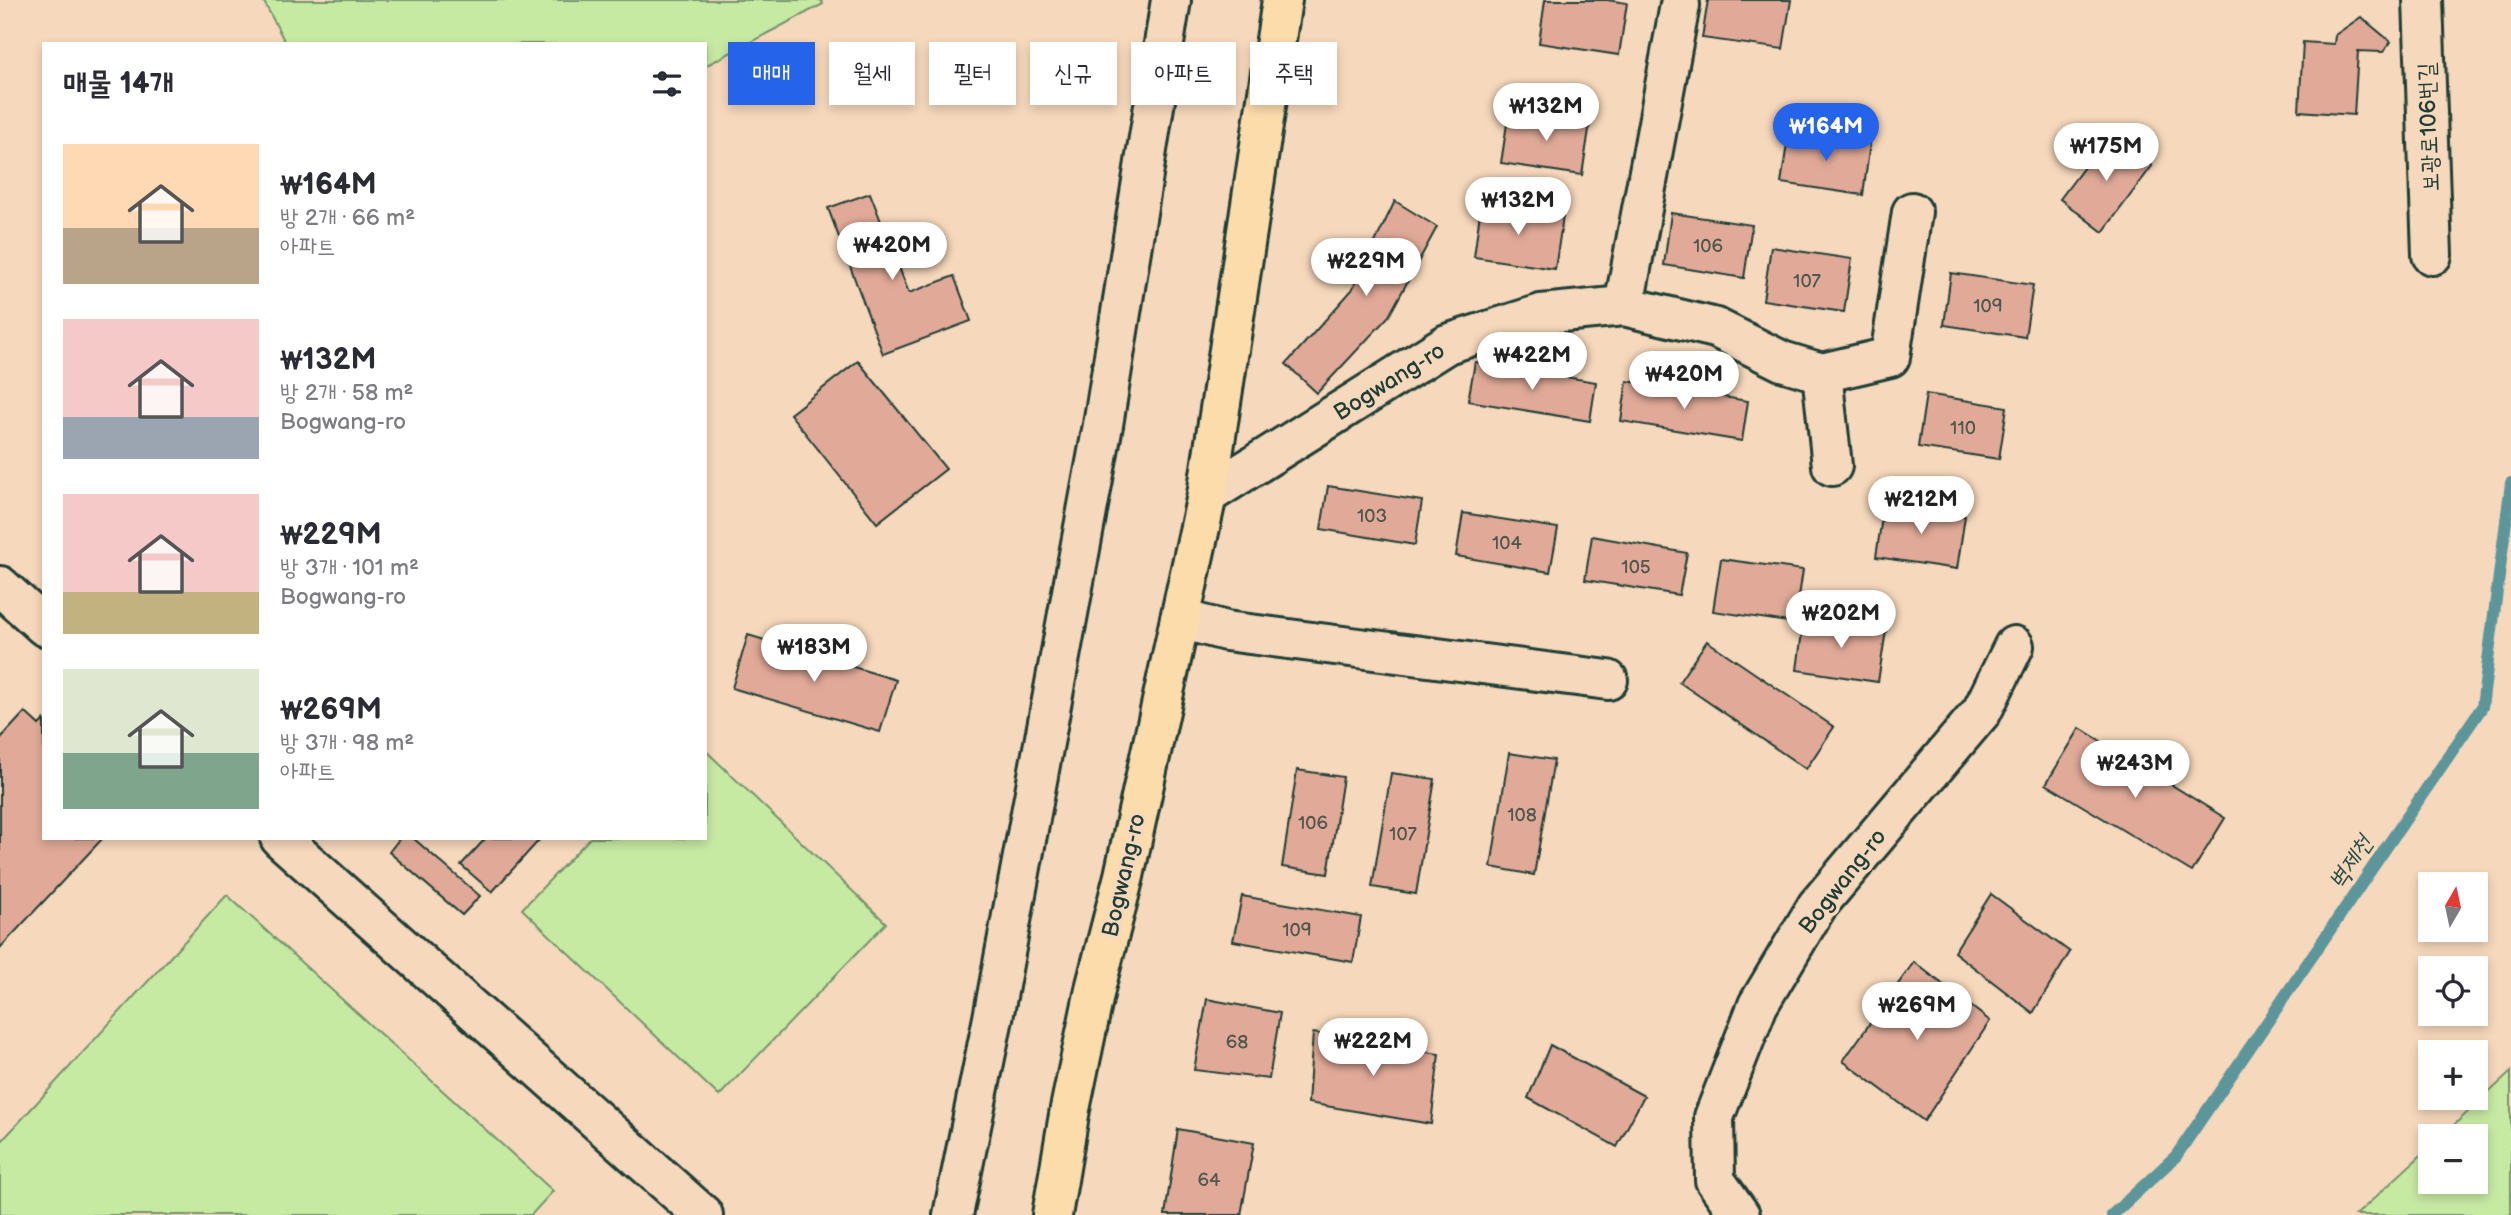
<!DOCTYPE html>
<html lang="ko">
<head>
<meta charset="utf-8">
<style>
	body { margin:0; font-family:"Balsamiq Sans","Poor Story",sans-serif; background:#f2f2f3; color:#2b2b33; height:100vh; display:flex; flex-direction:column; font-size:26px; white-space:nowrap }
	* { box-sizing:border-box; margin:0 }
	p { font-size:23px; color:#7c7c81 }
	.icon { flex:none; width:38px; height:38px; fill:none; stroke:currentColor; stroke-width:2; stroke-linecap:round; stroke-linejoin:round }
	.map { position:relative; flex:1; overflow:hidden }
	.panel { position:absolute; left:42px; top:42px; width:665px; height:798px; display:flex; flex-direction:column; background:#fff; border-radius:0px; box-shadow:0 4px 10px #0003 }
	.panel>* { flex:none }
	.top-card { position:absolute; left:728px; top:42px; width:665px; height:63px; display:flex; gap:14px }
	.needle { width:46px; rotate:9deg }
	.controls { position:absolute; left:2418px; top:872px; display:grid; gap:14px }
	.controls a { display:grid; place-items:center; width:70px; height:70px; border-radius:0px; background:#fff; box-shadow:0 4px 10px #0003; font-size:35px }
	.price { position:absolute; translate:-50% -60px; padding:0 16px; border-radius:24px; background:#fff; color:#222; font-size:23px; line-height:46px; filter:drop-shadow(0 2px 4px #0008) }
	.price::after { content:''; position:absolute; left:50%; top:42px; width:21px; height:16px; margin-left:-10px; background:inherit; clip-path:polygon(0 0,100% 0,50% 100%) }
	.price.on { background:#2563eb; color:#fff }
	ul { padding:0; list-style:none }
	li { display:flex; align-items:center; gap:21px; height:175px; padding:0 21px }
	li span { display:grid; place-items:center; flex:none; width:196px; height:140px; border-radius:0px; color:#555 }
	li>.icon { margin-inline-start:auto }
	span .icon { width:84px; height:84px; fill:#fffc; stroke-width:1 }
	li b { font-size:30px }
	h2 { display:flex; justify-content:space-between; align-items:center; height:84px; padding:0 21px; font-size:30px }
	.tag { padding:0 24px; border-radius:0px; background:#fff; box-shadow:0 4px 10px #0003; font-size:24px; line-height:63px }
	.tag.on { background:#2563eb; color:#fff }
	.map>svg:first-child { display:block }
	.green { fill:#c7eaa3; stroke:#73946c; stroke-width:2 }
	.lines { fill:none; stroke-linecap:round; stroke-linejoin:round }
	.stream { stroke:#5b969b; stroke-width:12 }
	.building { fill:#e1aa98; stroke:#1f3d34; stroke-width:2 }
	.minor-casing { stroke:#1f3d34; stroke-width:44 }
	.major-casing { stroke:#1f3d34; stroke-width:44 }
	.minor { stroke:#f6d8bc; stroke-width:38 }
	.major { stroke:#fddcac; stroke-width:38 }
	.labels { text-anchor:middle; stroke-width:7; stroke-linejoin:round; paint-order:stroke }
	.number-label { font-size:19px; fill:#50584d }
	.street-label { font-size:23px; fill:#1f3d34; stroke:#f6d8bc }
	.water-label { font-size:24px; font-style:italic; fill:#294c45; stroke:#f6d8bc }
</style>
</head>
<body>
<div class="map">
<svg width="2511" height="1215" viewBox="0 0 2511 1215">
	<rect width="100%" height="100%" fill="#f6d8bc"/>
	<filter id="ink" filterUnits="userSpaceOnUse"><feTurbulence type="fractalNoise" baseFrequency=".0143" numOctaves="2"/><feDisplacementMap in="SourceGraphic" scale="14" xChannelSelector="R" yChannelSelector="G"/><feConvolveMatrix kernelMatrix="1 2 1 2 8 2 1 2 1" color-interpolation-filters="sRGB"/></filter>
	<g filter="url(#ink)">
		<!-- green -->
		<g class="green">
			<path d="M263 0H821L823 4 705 66V44H286Z"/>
			<path d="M705 750 886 923 719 1096 522 909 590 838H705Z"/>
			<path d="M227 895 553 1191 531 1215H0V1143Z"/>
			<path d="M2511 1072V1215H2356L2431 1146V1181H2476V1136H2442Z"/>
		</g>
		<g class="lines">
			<!-- stream -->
			<path class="stream" d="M2112 1215 2176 1156 2482 707 2511 483"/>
		</g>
		<!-- building -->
		<g class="building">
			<path d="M1545 0H1607L1627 3 1619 55 1539 43Z"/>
			<path d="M1708 0H1791L1783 49 1702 38Z"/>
			<path d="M2361 17 2391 42 2383 52 2358 51 2354 115 2299 111 2303 42 2334 44 2335 35Z"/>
			<path d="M1509 111 1590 123 1582 175 1501 163Z"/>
			<path d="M1789 131 1870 143 1863 195 1781 183Z"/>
			<path d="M2109 134 2152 166 2103 232 2060 199Z"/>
			<path d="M870 193 909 293 954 276 971 321 883 354 828 208Z"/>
			<path d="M1395 201 1437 227 1389 316 1317 393 1286 364 1352 290Z"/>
			<path d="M1481 205 1563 216 1555 269 1474 257Z"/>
			<path d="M1671 213 1752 225 1744 278 1664 265Z"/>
			<path d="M1771 247 1852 259 1844 312 1763 300Z"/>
			<path d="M1951 273 2033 285 2025 337 1944 325Z"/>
			<path d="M858 361 946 469 877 523 790 414Z"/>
			<path d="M1475 362 1596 382 1590 421 1468 401Z"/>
			<path d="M1627 381 1748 401 1742 441 1621 421Z"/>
			<path d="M1926 394 2007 407 1999 459 1918 447Z"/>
			<path d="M1328 486 1422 501 1415 545 1321 529Z"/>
			<path d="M1884 504 1965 516 1957 569 1876 557Z"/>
			<path d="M1463 513 1558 528 1550 572 1456 556Z"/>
			<path d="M1592 536 1687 553 1679 595 1585 580Z"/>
			<path d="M1721 559 1803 570 1795 623 1713 611Z"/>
			<path d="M1804 617 1886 630 1878 682 1797 670Z"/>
			<path d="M748 635 896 680 880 732 732 688Z"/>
			<path d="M1707 641 1834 727 1806 769 1679 682Z"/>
			<path d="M25 712 39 725 44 720V838H103L0 948V739Z"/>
			<path d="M2080 728 2225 818 2192 872 2046 784Z"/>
			<path d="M1509 753 1554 760 1534 875 1491 867Z"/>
			<path d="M1297 770 1343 777 1328 874 1282 867Z"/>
			<path d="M1391 773 1435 779 1416 894 1372 887Z"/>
			<path d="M400 838H413L480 896 462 915 389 852Z"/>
			<path d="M486 838H541L492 892 461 865Z"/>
			<path d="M1991 894 2070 952 2033 1013 1954 952Z"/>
			<path d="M1242 896 1361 917 1353 962 1233 941Z"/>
			<path d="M1914 962 1990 1021 1924 1121 1843 1061Z"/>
			<path d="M1207 999 1280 1013 1269 1079 1194 1070Z"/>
			<path d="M1313 1033 1439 1054 1431 1124 1308 1103Z"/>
			<path d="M1550 1045 1644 1096 1617 1147 1528 1098Z"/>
			<path d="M1178 1129 1254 1143 1241 1215H1165Z"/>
		</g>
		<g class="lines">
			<!-- minor casing -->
			<g class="minor-casing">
				<g id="minor">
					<path d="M2423 0 2432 255"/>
					<path d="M1624 306 1680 5"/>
					<path d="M1822 373 1832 466"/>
					<path d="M1207 495 1447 344 1541 314 1624 306 1716 328 1782 361 1822 373 1890 357 1912 212"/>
					<path d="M0 586 44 626"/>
					<path d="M1180 619 1226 631 1608 680"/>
					<path d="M280 838 703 1215"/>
					<path d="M953 1215 993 1018 1103 425 1171 0"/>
					<path d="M1740 1215 1715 1180 1714 1117 1758 1005 1817 906 1982 711 2014 646"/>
				</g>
			</g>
			<!-- major casing -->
			<g class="major-casing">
				<path id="major" d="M1052 1215 1070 1109 1096 985 1124 876 1207 495 1282 0"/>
			</g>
			<!-- minor -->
			<use href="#minor" class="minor"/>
			<!-- major -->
			<use href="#major" class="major"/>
		</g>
	</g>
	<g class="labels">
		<!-- number labels -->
		<g class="number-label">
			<text x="1708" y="252">106</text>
			<text x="1807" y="287">107</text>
			<text x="1988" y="312">109</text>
			<text x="1963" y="434">110</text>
			<text x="1372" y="522">103</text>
			<text x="1507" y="549">104</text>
			<text x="1636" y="573">105</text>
			<text x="1522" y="821">108</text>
			<text x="1313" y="829">106</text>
			<text x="1403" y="840">107</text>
			<text x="1297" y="936">109</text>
			<text x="1237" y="1048">68</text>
			<text x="1209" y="1186">64</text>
		</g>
		<!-- street labels -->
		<g class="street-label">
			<text transform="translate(2428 127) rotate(-92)" y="8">보광로106번길</text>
			<text transform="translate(1389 381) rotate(-32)" y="8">Bogwang-ro</text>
			<text transform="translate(1123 875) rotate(-77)" y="8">Bogwang-ro</text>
			<text transform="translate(1842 881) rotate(-52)" y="8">Bogwang-ro</text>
		</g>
		<!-- water labels -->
		<g class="water-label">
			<text transform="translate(2350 862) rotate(-56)" y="8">벽제천</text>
		</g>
	</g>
</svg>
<div class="controls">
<a><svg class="needle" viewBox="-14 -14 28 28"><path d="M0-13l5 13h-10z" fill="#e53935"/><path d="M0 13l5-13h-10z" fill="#7c7c81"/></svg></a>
<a><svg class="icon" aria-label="locate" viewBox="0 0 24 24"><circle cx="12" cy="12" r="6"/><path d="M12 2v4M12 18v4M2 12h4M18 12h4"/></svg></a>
<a>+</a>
<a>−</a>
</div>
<b class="price" style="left:1546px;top:143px">₩132M</b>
<b class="price on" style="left:1826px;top:163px">₩164M</b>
<b class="price" style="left:2106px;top:183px">₩175M</b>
<b class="price" style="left:1518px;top:237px">₩132M</b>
<b class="price" style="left:892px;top:282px">₩420M</b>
<b class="price" style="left:1366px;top:298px">₩229M</b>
<b class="price" style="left:1532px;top:392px">₩422M</b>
<b class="price" style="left:1684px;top:411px">₩420M</b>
<b class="price" style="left:1921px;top:536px">₩212M</b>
<b class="price" style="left:1841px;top:650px">₩202M</b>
<b class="price" style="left:814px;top:684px">₩183M</b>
<b class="price" style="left:2135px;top:800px">₩243M</b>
<b class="price" style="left:1917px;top:1042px">₩269M</b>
<b class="price" style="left:1373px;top:1078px">₩222M</b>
<div class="top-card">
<a class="tag on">매매</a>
<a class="tag">월세</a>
<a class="tag">필터</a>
<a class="tag">신규</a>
<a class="tag">아파트</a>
<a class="tag">주택</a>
</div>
<section class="panel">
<h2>매물 14개<svg class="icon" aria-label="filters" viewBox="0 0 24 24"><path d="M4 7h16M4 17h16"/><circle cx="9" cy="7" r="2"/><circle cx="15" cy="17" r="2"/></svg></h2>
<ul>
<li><span style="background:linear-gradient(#ffd9b3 60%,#b9a48a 0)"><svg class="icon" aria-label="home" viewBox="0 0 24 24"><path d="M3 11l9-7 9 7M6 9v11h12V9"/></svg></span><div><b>₩164M</b><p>방 2개 · 66 m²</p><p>아파트</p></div></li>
<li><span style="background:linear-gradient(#f6c9c9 70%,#9aa5b1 0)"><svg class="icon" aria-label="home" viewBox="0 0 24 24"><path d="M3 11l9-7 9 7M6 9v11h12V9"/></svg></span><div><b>₩132M</b><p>방 2개 · 58 m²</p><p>Bogwang-ro</p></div></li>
<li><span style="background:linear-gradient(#f6c9c9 70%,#c2b280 0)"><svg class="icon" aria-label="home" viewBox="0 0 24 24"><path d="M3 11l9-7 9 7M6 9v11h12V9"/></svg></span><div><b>₩229M</b><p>방 3개 · 101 m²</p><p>Bogwang-ro</p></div></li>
<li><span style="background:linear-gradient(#dfe7d0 60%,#7fa58c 0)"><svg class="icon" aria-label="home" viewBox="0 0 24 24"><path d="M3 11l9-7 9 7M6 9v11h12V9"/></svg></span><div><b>₩269M</b><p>방 3개 · 98 m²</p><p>아파트</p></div></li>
</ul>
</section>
</div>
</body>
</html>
